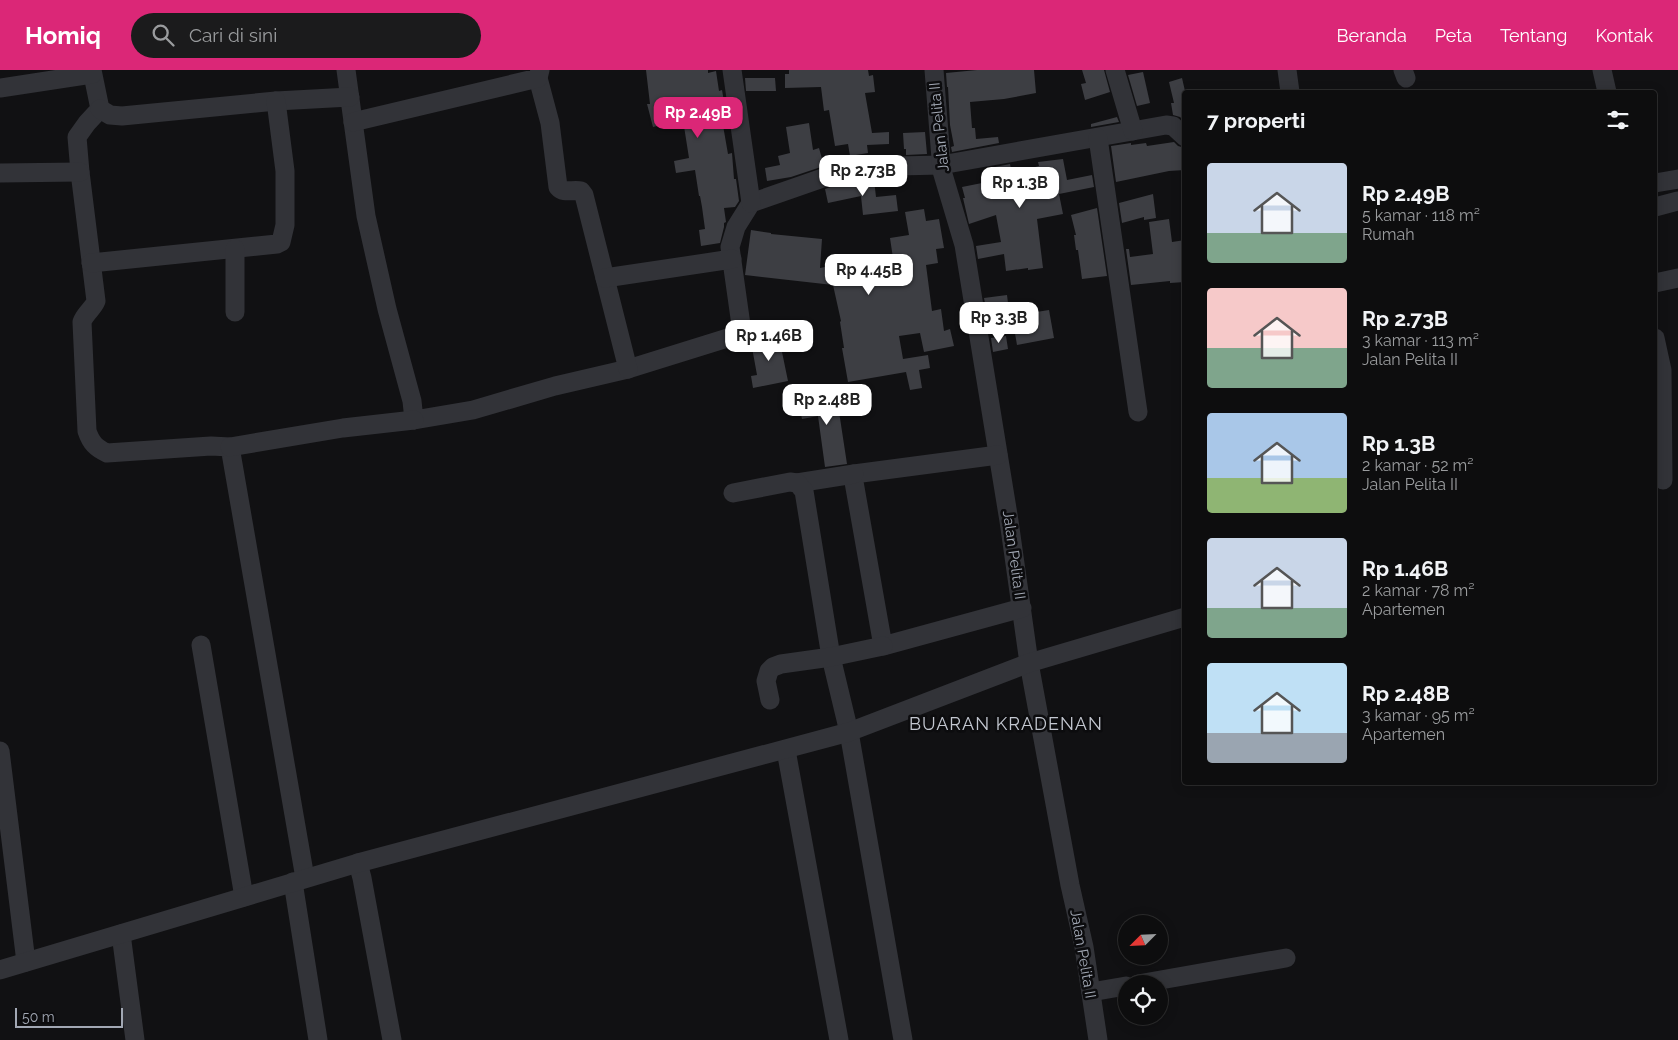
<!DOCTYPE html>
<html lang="id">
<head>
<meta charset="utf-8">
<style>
	body { margin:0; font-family:Raleway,sans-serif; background:#1b1b1c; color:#f1f3f6; height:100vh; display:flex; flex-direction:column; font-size:19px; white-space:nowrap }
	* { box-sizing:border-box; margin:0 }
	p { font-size:16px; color:#9a9c9e }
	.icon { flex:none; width:28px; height:28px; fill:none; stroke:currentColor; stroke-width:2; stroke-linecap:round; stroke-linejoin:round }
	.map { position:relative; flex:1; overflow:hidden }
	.drawer { position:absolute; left:1182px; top:20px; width:475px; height:695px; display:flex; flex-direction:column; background:#0d0d0e; border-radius:5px; box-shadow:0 2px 12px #0003,0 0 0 1px #2d2d2e }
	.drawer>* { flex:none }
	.needle { width:32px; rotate:246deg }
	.tools { position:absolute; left:1118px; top:845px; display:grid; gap:10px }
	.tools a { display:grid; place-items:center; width:50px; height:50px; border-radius:50%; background:#0d0d0e; box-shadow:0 2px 12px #0003,0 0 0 1px #2d2d2e; font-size:25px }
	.scale { position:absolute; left:15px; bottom:12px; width:108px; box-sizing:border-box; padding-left:5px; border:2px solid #a2a8b4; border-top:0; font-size:14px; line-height:18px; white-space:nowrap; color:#a2a8b4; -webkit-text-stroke:4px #0c0c0e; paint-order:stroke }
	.price { position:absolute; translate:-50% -42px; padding:0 11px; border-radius:10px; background:#fff; color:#222; font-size:16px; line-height:32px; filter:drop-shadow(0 1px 2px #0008) }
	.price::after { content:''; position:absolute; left:50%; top:30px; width:15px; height:11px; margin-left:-8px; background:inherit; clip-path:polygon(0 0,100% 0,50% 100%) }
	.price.active { background:#db2777; color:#fff }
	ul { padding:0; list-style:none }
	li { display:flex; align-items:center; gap:15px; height:125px; padding:0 25px }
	li span { display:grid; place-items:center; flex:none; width:140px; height:100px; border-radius:5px; color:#555 }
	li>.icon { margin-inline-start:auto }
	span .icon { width:60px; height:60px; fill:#fffc; stroke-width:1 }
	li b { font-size:21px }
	h2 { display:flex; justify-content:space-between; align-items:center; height:60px; padding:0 25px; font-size:21px }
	header { display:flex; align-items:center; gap:30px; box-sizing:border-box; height:70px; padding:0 25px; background:#db2777; color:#fff }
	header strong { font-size:24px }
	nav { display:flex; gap:28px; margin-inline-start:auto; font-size:18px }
	.search { width:350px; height:45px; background:#1b1b1c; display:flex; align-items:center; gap:12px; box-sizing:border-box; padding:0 18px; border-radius:28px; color:#9a9c9e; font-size:19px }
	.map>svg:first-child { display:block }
	.building { fill:#3d3e43 }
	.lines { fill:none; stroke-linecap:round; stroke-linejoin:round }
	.minor { stroke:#323338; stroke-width:19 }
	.labels { text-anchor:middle; stroke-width:5; stroke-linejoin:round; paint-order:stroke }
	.street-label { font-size:15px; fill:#a2a8b4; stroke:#0c0c0e }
	.quarter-label { font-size:18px; letter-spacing:1px; fill:#c3c7d0; stroke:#0c0c0e }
</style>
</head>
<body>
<header>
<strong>Homiq</strong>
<div class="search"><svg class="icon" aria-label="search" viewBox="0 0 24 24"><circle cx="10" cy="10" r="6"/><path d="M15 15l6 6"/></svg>Cari di sini</div>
<nav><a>Beranda</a><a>Peta</a><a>Tentang</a><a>Kontak</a></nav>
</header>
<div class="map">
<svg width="1678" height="970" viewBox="0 0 1678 970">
	<rect width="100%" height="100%" fill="#111113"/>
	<!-- building -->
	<g class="building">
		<path d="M646 0H708V3L716 1 719 21 722 20 726 43 721 44 728 84 732 83 734 109H736L739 131 735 137 724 138 726 152 724 153V157L720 173 701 176 699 160 705 159 702 137 700 126H699L695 100 676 103 674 91 689 88 683 50 653 57 647 34H650Z"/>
		<path d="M789 0H868L869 6 873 5 875 22 865 23 872 63 889 62V74L867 75 868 83 850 86 848 74 835 76 829 40 824 41 821 17 785 18V4H789Z"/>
		<path d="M977 0H1034L1036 23 1004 29 970 32 972 58H975L976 69 998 67 999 73 952 82 951 77 954 76 950 55 948 17H947L946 3Z"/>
		<path d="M1082 0H1104L1110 22 1085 30 1081 14 1086 13Z"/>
		<path d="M1143 2 1150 33 1137 36 1128 5Z"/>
		<path d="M745 8H775L776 21H746Z"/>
		<path d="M1182 8 1185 21V52L1180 47 1173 45 1171 33H1174L1169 12Z"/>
		<path d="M1117 47 1119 52 1091 57V54Z"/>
		<path d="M809 53 813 80 819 78 824 96 791 107 767 111 765 98 780 95 778 86 790 83 786 57Z"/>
		<path d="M925 62 927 84 906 85V79H904L903 63Z"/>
		<path d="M1174 72 1178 76 1185 78V100L1169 101 1116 112 1111 76 1131 73V75L1146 73 1147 76Z"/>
		<path d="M1063 89 1067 110 1092 105 1094 117 1059 124 1063 144 1037 149 1043 198 1028 200V198L1006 201 1004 184 978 189 976 176 1001 172 996 145 969 154 963 128H965L962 117 992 111 990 98 1010 94 1012 103 1039 96 1038 92Z"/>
		<path d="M874 110 876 127 896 125 898 141 863 145 861 126 828 133 825 119 842 113Z"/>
		<path d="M1153 124 1156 148 1144 150V147L1122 153 1119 133Z"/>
		<path d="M1097 138 1107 206 1082 209 1078 180H1076L1074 165H1076L1071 145Z"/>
		<path d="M924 139 926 151 939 149 944 178 936 179 938 193 926 195 932 241 941 239 944 261 950 259 954 276 924 282 920 263 899 266 903 289 928 285 930 298 919 300 922 318 910 320 906 302 848 312 842 278H844L840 252 841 251 833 215 745 205 751 160 771 163V164L822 169 820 198 850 192V195L893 188 890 168 909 165 905 142Z"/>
		<path d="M1169 149 1172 172 1185 170V212L1170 213V211L1131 215 1126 179H1129L1130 187 1153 184 1149 152Z"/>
		<path d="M1007 225 1009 241 987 243 984 228Z"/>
		<path d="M1049 240 1054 268 1017 275 1012 246Z"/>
		<path d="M1006 266 1008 279 993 282 991 268Z"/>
		<path d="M782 267 785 282H782L788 311 753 318 751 306 757 305 751 272Z"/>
		<path d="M836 322 847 394 825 397 818 346 802 349 798 331 815 327V325Z"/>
	</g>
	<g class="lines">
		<!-- minor -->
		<g class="minor">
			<path d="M92 0 100 39 87 53 77 67 80 102 96 231C93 239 85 243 82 252L87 361C91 373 96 378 107 383L211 376 230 377 305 808"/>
			<path d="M346 0 366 146 387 239 412 331 414 350 473 340 555 316 628 299 734 266 740 259 741 255 730 177 736 157 751 133 840 102 898 96 941 95 1166 55 1173 56 1185 67"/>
			<path d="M732 0 751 133"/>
			<path d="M934 0 942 101 964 175 1009 451 1029 593 1070 815 1084 877 1098 970"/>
			<path d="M1115 0 1133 61"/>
			<path d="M1287 0 1290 22"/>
			<path d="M1403 0 1406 8"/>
			<path d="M1602 0 1607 22"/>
			<path d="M538 8 550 53 558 117C564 124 573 119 581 121L584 125 628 299"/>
			<path d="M0 18 92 4"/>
			<path d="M100 39 110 45 122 46 276 31 350 27"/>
			<path d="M353 52 538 8 540 0"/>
			<path d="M1098 68 1138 342"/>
			<path d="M0 103 80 102"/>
			<path d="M1655 113 1678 109"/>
			<path d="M1655 137 1678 131"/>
			<path d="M91 193 277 174 281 172 285 155V101L276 31"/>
			<path d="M605 208 732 189"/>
			<path d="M1655 213 1678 208"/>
			<path d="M235 242V179"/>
			<path d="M1655 268 1662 300 1663 410"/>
			<path d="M230 377 343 358 414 350"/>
			<path d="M998 385 854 404V412L883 576 1022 538"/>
			<path d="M797 413 854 404"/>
			<path d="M733 423 790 412 797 413 804 421 831 587 849 662 903 970"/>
			<path d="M201 575 244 827"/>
			<path d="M770 630 766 611 769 601 773 597 781 594 831 587 883 576"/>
			<path d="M786 680 839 970"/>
			<path d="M0 681 26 892"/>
			<path d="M358 793 362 808 392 970"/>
			<path d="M293 812 318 970"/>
			<path d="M121 864 135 970"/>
			<path d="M0 900 358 793 849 662 1029 593 1185 547"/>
			<path d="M1138 914 1286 888"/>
			<path d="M1091 922 1126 916"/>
		</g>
	</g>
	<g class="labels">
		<!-- street labels -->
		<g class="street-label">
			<text transform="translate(939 57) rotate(-96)" y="5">Jalan Pelita II</text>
			<text transform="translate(1014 485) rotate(82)" y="5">Jalan Pelita II</text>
			<text transform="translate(1083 884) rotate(80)" y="5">Jalan Pelita II</text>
		</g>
		<!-- quarter labels -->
		<g class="quarter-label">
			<text x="1006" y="660">BUARAN KRADENAN</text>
		</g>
	</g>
</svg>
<div class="tools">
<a><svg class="needle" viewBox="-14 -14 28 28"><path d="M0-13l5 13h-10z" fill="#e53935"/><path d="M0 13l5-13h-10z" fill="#9a9c9e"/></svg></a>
<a><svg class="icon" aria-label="locate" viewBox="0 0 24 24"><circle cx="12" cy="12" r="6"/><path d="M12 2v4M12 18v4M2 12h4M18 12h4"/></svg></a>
</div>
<div class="scale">50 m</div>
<b class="price active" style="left:698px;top:69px">Rp 2.49B</b>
<b class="price" style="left:863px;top:127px">Rp 2.73B</b>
<b class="price" style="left:1020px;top:139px">Rp 1.3B</b>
<b class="price" style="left:869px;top:226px">Rp 4.45B</b>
<b class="price" style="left:999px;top:274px">Rp 3.3B</b>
<b class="price" style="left:769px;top:292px">Rp 1.46B</b>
<b class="price" style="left:827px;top:356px">Rp 2.48B</b>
<section class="drawer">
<h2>7 properti<svg class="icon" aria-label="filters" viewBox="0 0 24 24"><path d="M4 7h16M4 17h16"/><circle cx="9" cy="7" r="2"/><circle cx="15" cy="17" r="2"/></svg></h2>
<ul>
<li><span style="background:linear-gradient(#c9d6e8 70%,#7fa58c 0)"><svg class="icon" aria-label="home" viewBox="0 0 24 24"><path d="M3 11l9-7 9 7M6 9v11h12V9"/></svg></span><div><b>Rp 2.49B</b><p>5 kamar · 118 m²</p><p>Rumah</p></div></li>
<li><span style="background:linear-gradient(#f6c9c9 60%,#7fa58c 0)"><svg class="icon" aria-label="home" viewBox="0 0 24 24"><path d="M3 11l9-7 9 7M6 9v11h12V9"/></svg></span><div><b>Rp 2.73B</b><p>3 kamar · 113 m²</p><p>Jalan Pelita II</p></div></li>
<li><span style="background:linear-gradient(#a9c7e8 65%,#8fb573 0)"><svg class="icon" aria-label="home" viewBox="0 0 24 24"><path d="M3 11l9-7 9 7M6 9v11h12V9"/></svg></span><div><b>Rp 1.3B</b><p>2 kamar · 52 m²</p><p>Jalan Pelita II</p></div></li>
<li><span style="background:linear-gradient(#c9d6e8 70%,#7fa58c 0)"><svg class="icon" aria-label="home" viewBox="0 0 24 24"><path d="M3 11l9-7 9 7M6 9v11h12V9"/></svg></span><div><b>Rp 1.46B</b><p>2 kamar · 78 m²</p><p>Apartemen</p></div></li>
<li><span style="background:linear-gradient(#bfe0f5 70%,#9aa5b1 0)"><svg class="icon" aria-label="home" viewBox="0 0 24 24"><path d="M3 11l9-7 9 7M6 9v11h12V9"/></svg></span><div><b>Rp 2.48B</b><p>3 kamar · 95 m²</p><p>Apartemen</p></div></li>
</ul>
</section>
</div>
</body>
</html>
